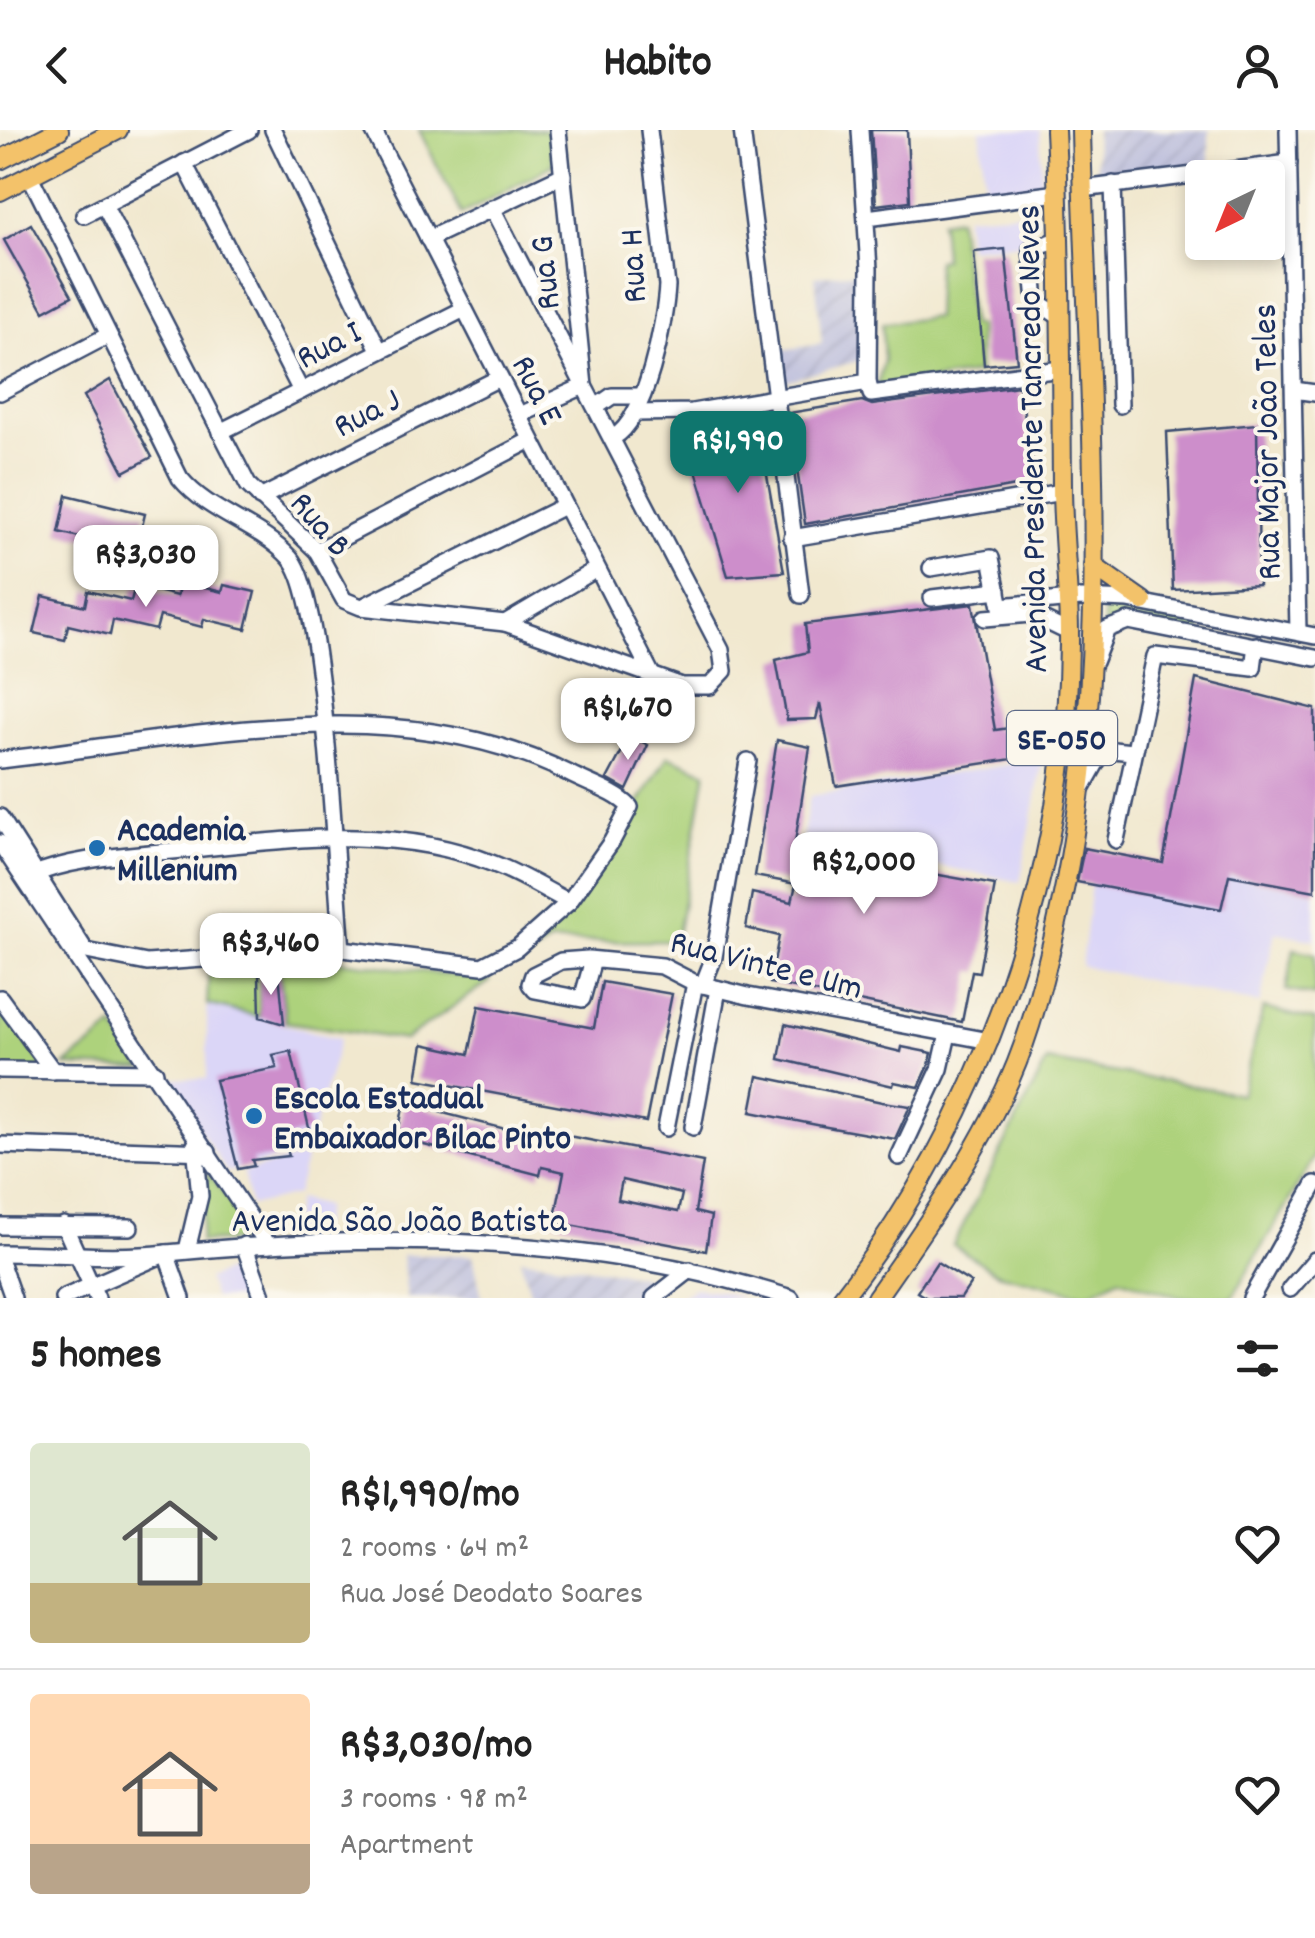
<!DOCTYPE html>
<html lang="en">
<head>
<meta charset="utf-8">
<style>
	body { margin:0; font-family:Dekko,sans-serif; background:#f6f6f6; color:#222; height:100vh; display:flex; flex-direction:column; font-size:38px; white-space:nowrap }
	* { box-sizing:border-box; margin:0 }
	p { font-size:32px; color:#767676 }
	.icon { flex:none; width:55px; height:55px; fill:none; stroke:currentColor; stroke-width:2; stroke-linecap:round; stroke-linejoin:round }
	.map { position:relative; height:1168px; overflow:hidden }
	.sheet { display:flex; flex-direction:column; background:#fff; flex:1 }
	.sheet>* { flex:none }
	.needle { width:65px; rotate:223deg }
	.fabs { position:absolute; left:1185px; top:30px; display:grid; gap:20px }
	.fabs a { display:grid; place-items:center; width:100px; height:100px; border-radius:10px; background:#fff; box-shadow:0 5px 15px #0003; font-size:50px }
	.price { position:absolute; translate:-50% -85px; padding:0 22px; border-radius:20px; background:#fff; color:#222; font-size:32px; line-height:65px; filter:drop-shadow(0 2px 5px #0008) }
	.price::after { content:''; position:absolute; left:50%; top:60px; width:30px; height:22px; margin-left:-15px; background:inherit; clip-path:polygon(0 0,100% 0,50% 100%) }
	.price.selected { background:#0f766e; color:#fff }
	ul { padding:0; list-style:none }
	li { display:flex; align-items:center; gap:30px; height:250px; padding:0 30px }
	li+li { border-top:2px solid #e0e0e0 }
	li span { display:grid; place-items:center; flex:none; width:280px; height:200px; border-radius:10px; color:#555 }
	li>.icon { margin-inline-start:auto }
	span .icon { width:120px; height:120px; fill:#fffc; stroke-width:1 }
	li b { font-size:42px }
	h2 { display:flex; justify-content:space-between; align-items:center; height:120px; padding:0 30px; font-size:42px }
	header { display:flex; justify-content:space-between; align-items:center; height:130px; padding:0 30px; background:#fff; font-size:45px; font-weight:700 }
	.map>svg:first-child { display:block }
	.built { fill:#dbd6f7 }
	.industrial { fill:url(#industrial-furrows) }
	.green { fill:#add27c; stroke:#64806d; stroke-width:2.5 }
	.water { fill:url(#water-waves); stroke:#3a739b; stroke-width:2.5 }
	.building { fill:#cd8ecb; fill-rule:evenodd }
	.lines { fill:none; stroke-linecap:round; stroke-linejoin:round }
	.minor-casing { stroke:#3b4b6f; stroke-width:20 }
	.major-casing { stroke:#3b4b6f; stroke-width:22 }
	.minor { stroke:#fff; stroke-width:15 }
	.major { stroke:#f3c26a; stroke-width:18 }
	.poi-dot { fill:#1f6fb2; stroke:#fbf7ec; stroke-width:4 }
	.labels { text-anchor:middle; stroke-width:8; stroke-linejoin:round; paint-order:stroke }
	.shield { fill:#fbf7ec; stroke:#5e6b89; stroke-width:2.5 }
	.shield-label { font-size:32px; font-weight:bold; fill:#1b2f5e }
	.street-label { font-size:35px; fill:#1b2f5e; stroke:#fbf7ec }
	.poi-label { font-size:35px; font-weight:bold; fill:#1b2f5e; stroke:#fbf7ec; text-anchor:start }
</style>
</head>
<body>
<header><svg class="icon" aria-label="back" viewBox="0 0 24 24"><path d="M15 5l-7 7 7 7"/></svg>Habito<svg class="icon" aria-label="person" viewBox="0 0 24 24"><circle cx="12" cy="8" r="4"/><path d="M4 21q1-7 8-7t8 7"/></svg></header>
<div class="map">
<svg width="1315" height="1168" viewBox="0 0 1315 1168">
	<defs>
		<pattern id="industrial-furrows" width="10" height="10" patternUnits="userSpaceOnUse" patternTransform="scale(2.5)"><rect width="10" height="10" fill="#c1c2dd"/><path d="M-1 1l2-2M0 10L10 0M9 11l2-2" fill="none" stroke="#a5a7c0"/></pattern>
		<pattern id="water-waves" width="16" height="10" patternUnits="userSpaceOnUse" patternTransform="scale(2.5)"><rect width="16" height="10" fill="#5ab7d8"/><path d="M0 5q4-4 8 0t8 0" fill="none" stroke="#4a95b2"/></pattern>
	</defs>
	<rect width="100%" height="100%" fill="#fbf7ec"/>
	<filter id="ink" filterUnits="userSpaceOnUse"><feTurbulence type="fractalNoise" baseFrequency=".01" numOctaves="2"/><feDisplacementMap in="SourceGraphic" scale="20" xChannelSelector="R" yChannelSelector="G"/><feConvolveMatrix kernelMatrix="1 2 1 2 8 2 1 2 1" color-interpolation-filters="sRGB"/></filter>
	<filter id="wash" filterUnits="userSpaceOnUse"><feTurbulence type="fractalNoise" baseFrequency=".0048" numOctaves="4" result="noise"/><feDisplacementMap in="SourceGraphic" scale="40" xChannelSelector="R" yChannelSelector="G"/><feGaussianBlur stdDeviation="2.25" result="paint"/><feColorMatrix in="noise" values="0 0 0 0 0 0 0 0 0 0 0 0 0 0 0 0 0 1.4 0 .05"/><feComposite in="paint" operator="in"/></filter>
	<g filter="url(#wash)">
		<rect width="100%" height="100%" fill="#f1e8cf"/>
		<!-- built -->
		<g class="built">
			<path d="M980 0H1040L1042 58 986 67Z"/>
			<path d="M1022 82 1024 113 968 118 965 86Z"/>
			<path d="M1043 629 1020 752 802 709 810 666Z"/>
			<path d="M1228 746 1315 762V810L1275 802 1260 874 1081 836 1091 755 1221 779Z"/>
			<path d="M207 874 340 909 307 1022 227 1042 167 948 207 949Z"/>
			<path d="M306 1026 296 1065 250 1076 243 1042Z"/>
			<path d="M297 1069 325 1076 318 1108 290 1105Z"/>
			<path d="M227 1141 237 1143 246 1168H214L207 1149Z"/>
			<path d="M694 1158 719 1161 744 1168H676Z"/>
		</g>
		<!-- industrial -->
		<g class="industrial">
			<path d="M1095 0H1213L1209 1V34L1097 49Z"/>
			<path d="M858 142 861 230 786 251 781 220 822 214 815 146Z"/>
			<path d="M402 1125H473L482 1168H407Z"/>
			<path d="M520 1128 640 1145 656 1158 643 1168H532Z"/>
		</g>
		<!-- green -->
		<g class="green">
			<path d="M419 0H550L553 35 462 84Z"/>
			<path d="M958 88 971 195 978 196V243L876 259 884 231 882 194 935 187 937 130 944 129 941 91Z"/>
			<path d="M1104 476 1202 493 1200 503 1104 496Z"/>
			<path d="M668 626 706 642 676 811 550 812 533 824 527 817 581 767Z"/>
			<path d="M1294 819 1315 824V866L1286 860Z"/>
			<path d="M278 831H340L467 847 484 845 490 851 405 910 286 892Z"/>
			<path d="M259 834 260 887 207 874 209 839Z"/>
			<path d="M0 872 48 942 0 940Z"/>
			<path d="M1263 878 1315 890V1026L1232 1168H1182L1119 1148 1087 1165 997 1143 953 1115 1047 931 1241 964Z"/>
			<path d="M114 897 143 939 65 936Z"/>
			<path d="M208 1041 257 1110 200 1112Z"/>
		</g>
		<!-- water -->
		<path class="water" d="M152 402 190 427 186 432 170 422 162 431 142 416Z"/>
		<g id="blocks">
			<!-- building -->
			<g class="building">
				<path d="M871 0H907L910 71 876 75Z"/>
				<path d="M31 94 72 166 44 181 4 110Z"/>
				<path d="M1005 119 1017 232 984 235 974 122Z"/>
				<path d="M110 250 152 327 124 342 84 266Z"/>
				<path d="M1019 256 1037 352 805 394 789 283 862 271 872 275Z"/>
				<path d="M757 288 784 442 728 446 685 304Z"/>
				<path d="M1257 294 1259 455 1173 460 1167 302Z"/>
				<path d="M67 365 145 384 136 421 59 402Z"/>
				<path d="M180 452 222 462 224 455 255 462 246 499 204 489 202 497 160 486 156 500 113 490 110 505 68 495 65 510 34 503 43 466 85 476 88 461 131 471 135 456 177 466Z"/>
				<path d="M973 474 995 600 1017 597 1019 628 836 656 820 573 816 589 787 590 776 530 808 522 805 494Z"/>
				<path d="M1196 549 1315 579V761L1229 745 1221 779 1077 752 1084 718 1163 733Z"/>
				<path d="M630 606 648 615 627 660 607 649Z"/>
				<path d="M777 610 810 617 794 719 995 755 979 842 972 841 962 892 770 853 779 806 746 798 752 763 792 772 796 754 755 746Z"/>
				<path d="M279 843 284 894 260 887 259 844Z"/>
				<path d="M602 852 672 864 646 992 417 949 423 914 469 924 479 876 594 898Z"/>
				<path d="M785 894 901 922 902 917 932 923 929 935 919 957 894 952 893 956 779 929Z"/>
				<path d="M291 921 310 1002 284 1008 289 1026 252 1030 254 1036 238 1039 215 950 277 938 273 925Z"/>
				<path d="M758 946 882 972 910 976 895 1009 827 997 751 982Z"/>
				<path d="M404 973 552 1011 553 1003 703 1032 695 1082 711 1086 706 1121 554 1092 564 1042 542 1037 540 1045 397 1008ZM622 1050 682 1064 678 1082 618 1070Z"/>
				<path d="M937 1132 971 1153 961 1168H927L917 1162Z"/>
			</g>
		</g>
	</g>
	<g filter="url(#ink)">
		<use href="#blocks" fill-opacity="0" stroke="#3b4b6f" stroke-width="2.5"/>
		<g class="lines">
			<!-- minor casing -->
			<g class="minor-casing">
				<g id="minor">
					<path d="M273 0 379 220"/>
					<path d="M373 0 652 545"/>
					<path d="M742 0 801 465"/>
					<path d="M1288 0 1298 502"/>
					<path d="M184 33 301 261"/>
					<path d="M30 46 180 348C209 384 259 394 290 428 326 469 335 749 342 819"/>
					<path d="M1113 54 1120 275"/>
					<path d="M1082 59 1289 33"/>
					<path d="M104 75 248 355 317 421 344 470 361 477 505 493 682 556H710L724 541 721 520 584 256 558 0"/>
					<path d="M492 78 584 256 520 285"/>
					<path d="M84 85 249 0"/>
					<path d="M867 88 1058 63"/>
					<path d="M428 109 563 45"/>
					<path d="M1059 110 1031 119 1036 171 1060 187"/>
					<path d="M868 252 871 264 1061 239"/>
					<path d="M1294 260 1315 263"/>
					<path d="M0 262 107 206"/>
					<path d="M596 277 612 266H640"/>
					<path d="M636 283 692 282 868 252 869 139 860 0"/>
					<path d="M220 302 464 179"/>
					<path d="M614 307C646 289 665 193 667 156L649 0"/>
					<path d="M260 368 499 248"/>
					<path d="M792 408 1062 362"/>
					<path d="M317 421 531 310"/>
					<path d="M931 438 991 428 1002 482"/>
					<path d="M932 468 998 460"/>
					<path d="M366 475 564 376"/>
					<path d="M1001 476 1081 468 1128 470 1315 506"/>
					<path d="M985 488 1031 484 1068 502"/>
					<path d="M505 493 595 440"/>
					<path d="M1094 532 1107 499 1128 491 1315 528"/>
					<path d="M0 630C186 609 395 556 570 644 589 654 616 662 630 677L612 711 569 772 517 818 482 836 342 819 147 833 71 818"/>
					<path d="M1082 658 1104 619 1132 622"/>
					<path d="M0 687 85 820"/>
					<path d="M1116 710 1155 526 1253 538 1256 515"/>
					<path d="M0 713 268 1115"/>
					<path d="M24 748C72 727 130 725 182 720 286 710 393 693 494 734 520 744 544 759 569 772"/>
					<path d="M593 830 582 869 535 860 530 854 533 845 561 831 588 829 662 836 695 853 748 866 990 911"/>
					<path d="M703 855 714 827 748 631"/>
					<path d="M0 868 53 941"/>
					<path d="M0 940 155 942"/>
					<path d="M693 997 718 859"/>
					<path d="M666 998 695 853"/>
					<path d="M0 1015 208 1022"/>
					<path d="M899 1027 940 939 948 904"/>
					<path d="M64 1095 97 1168"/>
					<path d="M0 1096 130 1097"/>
					<path d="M244 1115 263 1168"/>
					<path d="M187 1120 200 1066 195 1015"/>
					<path d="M0 1123C55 1123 113 1129 167 1123 376 1103 589 1103 791 1168"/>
					<path d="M166 1123 182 1168"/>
					<path d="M0 1131 13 1168"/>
					<path d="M1290 1159 1315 1130"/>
					<path d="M63 1168 162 1125"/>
					<path d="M654 1168 690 1140"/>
					<path d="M1251 1168 1315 1054"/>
				</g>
			</g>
			<!-- major casing -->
			<g class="major-casing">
				<g id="major">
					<path d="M0 30 59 0"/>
					<path d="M0 61 118 0"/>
					<path d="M1093 436 1143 471"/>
					<path d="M842 1168C984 985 1067 746 1069 514 1070 461 1062 408 1062 355 1061 237 1061 118 1055 0"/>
					<path d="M876 1168C925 1098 975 1027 1010 949 1031 902 1044 848 1056 797 1117 536 1087 266 1081 0"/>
				</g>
			</g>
			<!-- minor -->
			<use href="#minor" class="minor"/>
			<!-- major -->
			<use href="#major" class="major"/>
		</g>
	</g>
	<!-- markers -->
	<g class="poi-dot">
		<circle cx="97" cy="718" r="10"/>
		<circle cx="254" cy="986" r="10"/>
	</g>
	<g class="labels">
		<!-- shield labels -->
		<rect class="shield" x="1007" y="581" width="110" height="54" rx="8"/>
		<g class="shield-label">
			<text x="1062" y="619">SE-050</text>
		</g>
		<!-- street labels -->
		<g class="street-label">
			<text transform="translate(631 136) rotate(-93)" y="12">Rua H</text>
			<text transform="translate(543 143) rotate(-96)" y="12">Rua G</text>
			<text transform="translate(328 213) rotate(-27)" y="12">Rua I</text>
			<text transform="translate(539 259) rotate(63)" y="12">Rua E</text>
			<text transform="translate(366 281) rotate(-27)" y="12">Rua J</text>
			<text transform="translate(1030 309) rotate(-91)" y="12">Avenida Presidente Tancredo Neves</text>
			<text transform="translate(1265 312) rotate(-91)" y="12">Rua Major João Teles</text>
			<text transform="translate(322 393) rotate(49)" y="12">Rua B</text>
			<text transform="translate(767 833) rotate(14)" y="12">Rua Vinte e Um</text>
			<text x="399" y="1101">Avenida São João Batista</text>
		</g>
		<!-- poi labels -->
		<g class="poi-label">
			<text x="117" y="710">Academia<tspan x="117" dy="40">Millenium</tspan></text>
			<text x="274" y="978">Escola Estadual<tspan x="274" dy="40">Embaixador Bilac Pinto</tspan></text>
		</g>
	</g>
</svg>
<div class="fabs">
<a><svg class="needle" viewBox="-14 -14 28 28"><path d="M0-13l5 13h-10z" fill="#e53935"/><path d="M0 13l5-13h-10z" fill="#767676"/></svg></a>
</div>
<b class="price selected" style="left:738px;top:366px">R$1,990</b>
<b class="price" style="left:146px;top:480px">R$3,030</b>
<b class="price" style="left:628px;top:633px">R$1,670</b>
<b class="price" style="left:864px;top:787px">R$2,000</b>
<b class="price" style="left:271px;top:868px">R$3,460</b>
</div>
<section class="sheet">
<h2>5 homes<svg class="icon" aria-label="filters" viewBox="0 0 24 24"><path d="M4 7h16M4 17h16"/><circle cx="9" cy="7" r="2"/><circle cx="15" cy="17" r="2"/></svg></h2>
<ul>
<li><span style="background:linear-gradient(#dfe7d0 70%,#c2b280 0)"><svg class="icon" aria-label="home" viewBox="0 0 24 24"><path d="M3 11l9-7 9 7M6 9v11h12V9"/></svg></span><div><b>R$1,990/mo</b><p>2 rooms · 64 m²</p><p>Rua José Deodato Soares</p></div><svg class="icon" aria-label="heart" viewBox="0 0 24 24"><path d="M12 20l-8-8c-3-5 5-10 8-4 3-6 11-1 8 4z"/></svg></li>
<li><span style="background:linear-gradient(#ffd9b3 75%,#b9a48a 0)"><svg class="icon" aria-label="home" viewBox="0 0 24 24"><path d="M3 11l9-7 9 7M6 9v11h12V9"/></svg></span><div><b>R$3,030/mo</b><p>3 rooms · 98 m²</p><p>Apartment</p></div><svg class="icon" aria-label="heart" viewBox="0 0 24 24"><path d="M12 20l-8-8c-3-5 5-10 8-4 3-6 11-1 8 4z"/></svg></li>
</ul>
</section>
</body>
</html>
